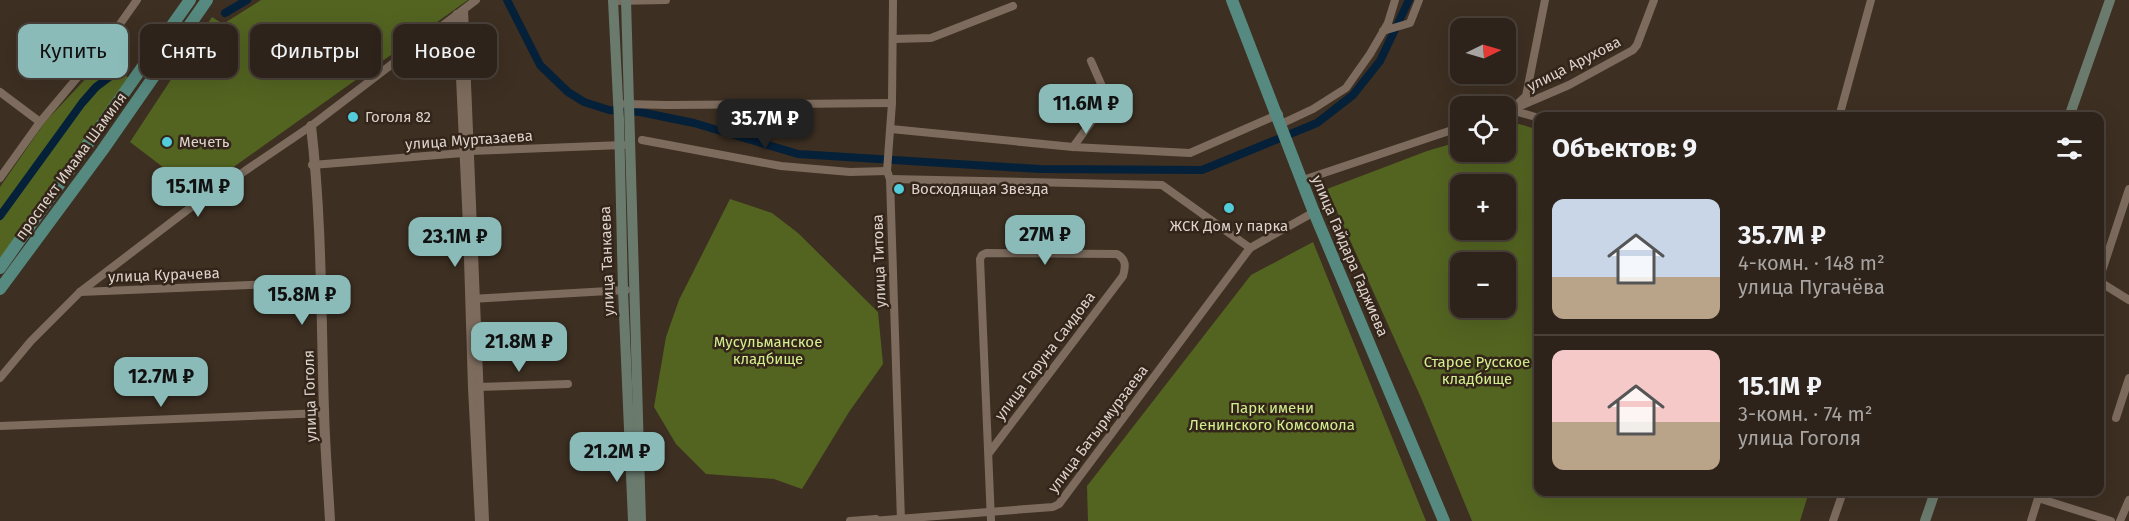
<!DOCTYPE html>
<html lang="ru">
<head>
<meta charset="utf-8">
<style>
	body { margin:0; font-family:"Fira Sans",sans-serif; background:#3a2f27; color:#f1f3f6; height:100vh; display:flex; flex-direction:column; font-size:22px; white-space:nowrap }
	* { box-sizing:border-box; margin:0 }
	p { font-size:20px; color:#a7a4a2 }
	.icon { flex:none; width:33px; height:33px; fill:none; stroke:currentColor; stroke-width:2; stroke-linecap:round; stroke-linejoin:round }
	.map { position:relative; flex:1; overflow:hidden }
	.drawer { position:absolute; left:1534px; top:112px; width:570px; height:384px; display:flex; flex-direction:column; background:#2e231a; border-radius:12px; box-shadow:0 6px 24px #0002,0 0 0 2px #494039 }
	.drawer>* { flex:none }
	.banner { position:absolute; left:18px; top:24px; width:570px; height:54px; display:flex; gap:12px }
	.needle { width:39px; rotate:85deg }
	.fabs { position:absolute; left:1450px; top:18px; display:grid; gap:12px }
	.fabs a { display:grid; place-items:center; width:66px; height:66px; border-radius:12px; background:#2e231a; box-shadow:0 6px 24px #0002,0 0 0 2px #494039; font-size:30px }
	.price { position:absolute; translate:-50% -51px; padding:0 14px; border-radius:12px; background:#8bbbb9; color:#111; font-size:20px; line-height:39px; filter:drop-shadow(0 2px 3px #0008) }
	.price::after { content:''; position:absolute; left:50%; top:36px; width:18px; height:14px; margin-left:-9px; background:inherit; clip-path:polygon(0 0,100% 0,50% 100%) }
	.price.current { background:#222; color:#fff }
	ul { padding:0; list-style:none }
	li { display:flex; align-items:center; gap:18px; height:150px; padding:0 18px }
	li+li { border-top:2px solid #494039 }
	li span { display:grid; place-items:center; flex:none; width:168px; height:120px; border-radius:12px; color:#555 }
	li>.icon { margin-inline-start:auto }
	span .icon { width:72px; height:72px; fill:#fffc; stroke-width:1 }
	li b { font-size:26px }
	h2 { display:flex; justify-content:space-between; align-items:center; height:72px; padding:0 18px; font-size:26px }
	.tag { padding:0 21px; border-radius:12px; background:#2e231a; box-shadow:0 6px 24px #0002,0 0 0 2px #494039; font-size:21px; line-height:54px }
	.tag.current { background:#8bbbb9; color:#111 }
	.map>svg:first-child { display:block }
	.green { fill:#536421; fill-rule:evenodd }
	.lines { fill:none; stroke-linecap:round; stroke-linejoin:round }
	.canal { stroke:#052039; stroke-width:8 }
	.minor { stroke:#7d6c5e; stroke-width:8 }
	.tertiary { stroke:#7d6c5e; stroke-width:10 }
	.secondary { stroke:#6a7b6e; stroke-width:10 }
	.primary { stroke:#56897f; stroke-width:12 }
	.poi-dot { fill:#52cbda; stroke:#332519; stroke-width:2 }
	.labels { text-anchor:middle; stroke-width:5; stroke-linejoin:round; paint-order:stroke }
	.street-label { font-size:15px; fill:#ddd3cc; stroke:#332519 }
	.poi-label { font-size:15px; fill:#ddd3cc; stroke:#332519; text-anchor:start }
	.park-label { font-size:15px; fill:#d3ef8e; stroke:#332519 }
</style>
</head>
<body>
<div class="map">
<svg width="2129" height="521" viewBox="0 0 2129 521">
	<rect width="100%" height="100%" fill="#3d2f22"/>
	<!-- green -->
	<g class="green">
		<path d="M261 0H468L197 193 130 142 212 17 223 24Z"/>
		<path d="M109 54 129 79 0 262V187L45 122Z"/>
		<path d="M1519 124 1539 130V492H1809L1800 521H1472L1422 400 1327 189 1427 151 1461 141V152H1506V128ZM1461 184H1506V230H1461ZM1506 262V308H1461V262Z"/>
		<path d="M730 199 772 213 798 233 878 312 883 364 849 412 802 489 774 479 706 474 676 444 654 407 666 337 679 300Z"/>
		<path d="M1313 242 1426 521H1088L1087 486 1251 275Z"/>
	</g>
	<g class="lines">
		<!-- canal -->
		<g class="canal">
			<path d="M507 0 540 65 568 92 584 102 609 110 640 112 694 123 798 154 1040 169 1202 170 1317 123 1353 95 1380 61 1409 0"/>
			<path d="M225 13 247 0"/>
			<path d="M0 216 82 103 96 87 120 69"/>
		</g>
		<!-- minor -->
		<g class="minor">
			<path d="M893 0 892 103 887 171 890 179 901 521"/>
			<path d="M614 1 666 0"/>
			<path d="M464 10 485 521"/>
			<path d="M457 14 467 226 472 388 479 521"/>
			<path d="M1383 31 1410 23 1419 0"/>
			<path d="M893 39 931 38 1013 6"/>
			<path d="M0 92 40 122"/>
			<path d="M625 104 667 105 892 103"/>
			<path d="M1511 110 1569 85 1633 50 1637 45 1654 0"/>
			<path d="M1511 110 1539 118"/>
			<path d="M1506 112 1511 110 1526 96 1545 0"/>
			<path d="M1839 117 1871 0"/>
			<path d="M1281 124 1313 109 1346 88 1370 54 1388 23 1395 0"/>
			<path d="M891 129 1073 147 1190 153 1279 114"/>
			<path d="M642 140 781 166 850 172 887 171"/>
			<path d="M1073 147 1106 102 1105 93 1091 61"/>
			<path d="M312 165 463 153 470 151 623 145"/>
			<path d="M0 178 40 122 108 41 137 0"/>
			<path d="M890 179 1162 185 1250 248"/>
			<path d="M1303 180 1461 127"/>
			<path d="M2100 277 2129 189"/>
			<path d="M2100 282 2129 300"/>
			<path d="M80 292 322 282"/>
			<path d="M471 299 626 290"/>
			<path d="M0 378 31 341 80 292 186 211 311 126 476 0"/>
			<path d="M477 387 568 384"/>
			<path d="M2116 418 2129 378"/>
			<path d="M0 426 324 413"/>
			<path d="M989 453 1123 276C1126 266 1126 259 1117 254L986 253 982 255 980 259 991 521"/>
			<path d="M2038 498 2111 521"/>
			<path d="M850 521 876 519"/>
			<path d="M872 521 1053 507 1059 504 1250 248 1316 211"/>
			<path d="M1833 521 1843 492"/>
			<path d="M2031 521 2040 492"/>
			<path d="M2120 521 2129 500"/>
		</g>
		<!-- tertiary -->
		<path class="tertiary" d="M311 126C322 220 321 316 324 411 325 448 328 484 330 521"/>
		<!-- secondary -->
		<g class="secondary">
			<path d="M613 0 619 120 623 291 633 521"/>
			<path d="M626 0 641 521"/>
			<path d="M2069 117 2110 0"/>
			<path d="M1925 521 1935 492"/>
		</g>
		<!-- primary -->
		<g class="primary">
			<path d="M1232 0 1313 210 1444 521"/>
			<path d="M0 268 190 0"/>
			<path d="M0 289 102 151 207 0"/>
		</g>
	</g>
	<!-- markers -->
	<g class="poi-dot">
		<circle cx="353" cy="117" r="6"/>
		<circle cx="167" cy="142" r="6"/>
		<circle cx="899" cy="189" r="6"/>
		<circle cx="1229" cy="208" r="6"/>
	</g>
	<g class="labels">
		<!-- street labels -->
		<g class="street-label">
			<text transform="translate(1574 64) rotate(-27)" y="5">улица Арухова</text>
			<text transform="translate(469 140) rotate(-4)" y="5">улица Муртазаева</text>
			<text transform="translate(71 166) rotate(-54)" y="5">проспект Имама Шамиля</text>
			<text transform="translate(1350 256) rotate(67)" y="5">улица Гайдара Гаджиева</text>
			<text transform="translate(607 261) rotate(-92)" y="5">улица Танкаева</text>
			<text transform="translate(879 261) rotate(-92)" y="5">улица Титова</text>
			<text transform="translate(164 275) rotate(-2)" y="5">улица Курачева</text>
			<text transform="translate(1045 356) rotate(-53)" y="5">улица Гаруна Саидова</text>
			<text transform="translate(310 396) rotate(-92)" y="5">улица Гоголя</text>
			<text transform="translate(1098 429) rotate(-53)" y="5">улица Батырмурзаева</text>
		</g>
		<!-- poi labels -->
		<g class="poi-label">
			<text x="365" y="122">Гоголя 82</text>
			<text x="179" y="147">Мечеть</text>
			<text x="911" y="194">Восходящая Звезда</text>
			<text x="1229" y="231" text-anchor="middle">ЖСК Дом у парка</text>
		</g>
		<!-- park labels -->
		<g class="park-label">
			<text x="768" y="347">Мусульманское<tspan x="768" dy="17">кладбище</tspan></text>
			<text x="1477" y="367">Старое Русское<tspan x="1477" dy="17">кладбище</tspan></text>
			<text x="1272" y="413">Парк имени<tspan x="1272" dy="17">Ленинского Комсомола</tspan></text>
		</g>
	</g>
</svg>
<div class="fabs">
<a><svg class="needle" viewBox="-14 -14 28 28"><path d="M0-13l5 13h-10z" fill="#e53935"/><path d="M0 13l5-13h-10z" fill="#a7a4a2"/></svg></a>
<a><svg class="icon" aria-label="locate" viewBox="0 0 24 24"><circle cx="12" cy="12" r="6"/><path d="M12 2v4M12 18v4M2 12h4M18 12h4"/></svg></a>
<a>+</a>
<a>−</a>
</div>
<b class="price" style="left:1086px;top:135px">11.6M ₽</b>
<b class="price current" style="left:765px;top:150px">35.7M ₽</b>
<b class="price" style="left:198px;top:218px">15.1M ₽</b>
<b class="price" style="left:1045px;top:266px">27M ₽</b>
<b class="price" style="left:455px;top:268px">23.1M ₽</b>
<b class="price" style="left:302px;top:326px">15.8M ₽</b>
<b class="price" style="left:519px;top:373px">21.8M ₽</b>
<b class="price" style="left:161px;top:408px">12.7M ₽</b>
<b class="price" style="left:617px;top:483px">21.2M ₽</b>
<div class="banner">
<a class="tag current">Купить</a>
<a class="tag">Снять</a>
<a class="tag">Фильтры</a>
<a class="tag">Новое</a>
</div>
<section class="drawer">
<h2>Объектов: 9<svg class="icon" aria-label="filters" viewBox="0 0 24 24"><path d="M4 7h16M4 17h16"/><circle cx="9" cy="7" r="2"/><circle cx="15" cy="17" r="2"/></svg></h2>
<ul>
<li><span style="background:linear-gradient(#c9d6e8 65%,#b9a48a 0)"><svg class="icon" aria-label="home" viewBox="0 0 24 24"><path d="M3 11l9-7 9 7M6 9v11h12V9"/></svg></span><div><b>35.7M ₽</b><p>4-комн. · 148 m²</p><p>улица Пугачёва</p></div></li>
<li><span style="background:linear-gradient(#f6c9c9 60%,#b9a48a 0)"><svg class="icon" aria-label="home" viewBox="0 0 24 24"><path d="M3 11l9-7 9 7M6 9v11h12V9"/></svg></span><div><b>15.1M ₽</b><p>3-комн. · 74 m²</p><p>улица Гоголя</p></div></li>
</ul>
</section>
</div>
</body>
</html>
